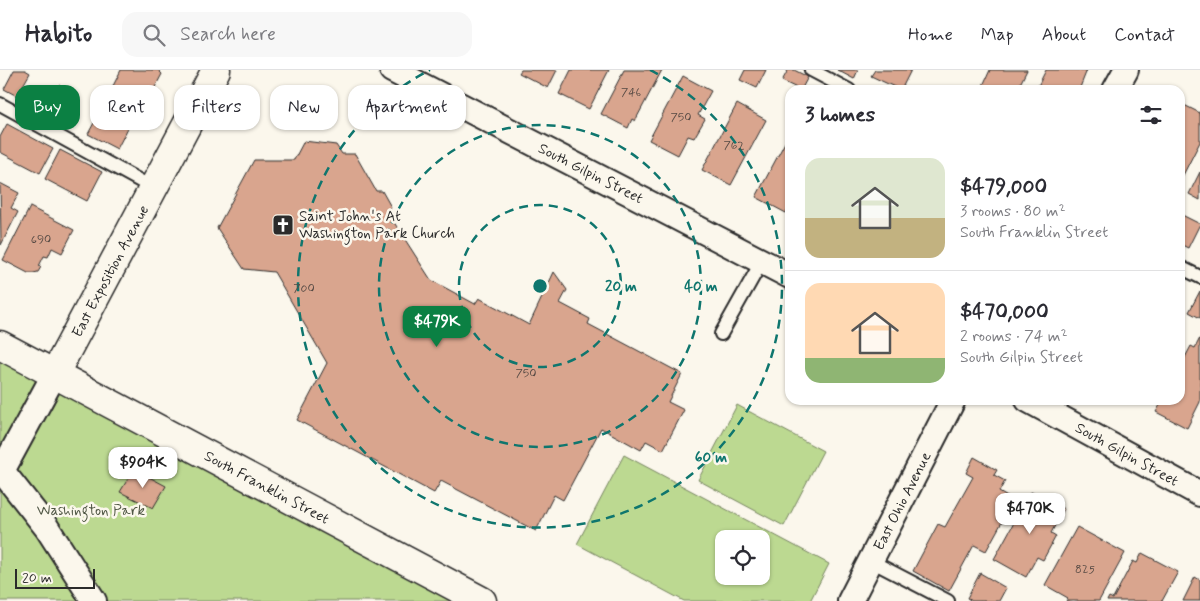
<!DOCTYPE html>
<html lang="en">
<head>
<meta charset="utf-8">
<style>
	body { margin:0; font-family:Mynerve,sans-serif; background:#f7f7f7; color:#2b2b33; height:100vh; display:flex; flex-direction:column; font-size:19px; white-space:nowrap }
	* { box-sizing:border-box; margin:0 }
	p { font-size:16px; color:#7c7c81 }
	.icon { flex:none; width:28px; height:28px; fill:none; stroke:currentColor; stroke-width:2; stroke-linecap:round; stroke-linejoin:round }
	.map { position:relative; flex:1; overflow:hidden }
	.sheet { position:absolute; left:785px; top:15px; width:400px; height:320px; display:flex; flex-direction:column; background:#fff; border-radius:15px; box-shadow:0 1px 4px #0004 }
	.sheet>* { flex:none }
	.top-card { position:absolute; left:15px; top:15px; width:475px; height:45px; display:flex; gap:10px }
	.controls { position:absolute; left:715px; top:460px; display:grid; gap:10px }
	.controls a { display:grid; place-items:center; width:55px; height:55px; border-radius:10px; background:#fff; box-shadow:0 1px 4px #0004; font-size:25px }
	.scale { position:absolute; left:15px; bottom:12px; width:80px; box-sizing:border-box; padding-left:5px; border:2px solid #2b2b2b; border-top:0; font-size:14px; line-height:18px; white-space:nowrap; color:#2b2b2b; -webkit-text-stroke:4px #fbf7ec; paint-order:stroke }
	.price { position:absolute; translate:-50% -42px; padding:0 11px; border-radius:10px; background:#fff; color:#222; font-size:16px; line-height:32px; filter:drop-shadow(0 1px 2px #0008) }
	.price::after { content:''; position:absolute; left:50%; top:30px; width:15px; height:11px; margin-left:-8px; background:inherit; clip-path:polygon(0 0,100% 0,50% 100%) }
	.price.on { background:#0b8043; color:#fff }
	ul { padding:0; list-style:none }
	li { display:flex; align-items:center; gap:15px; height:125px; padding:0 20px }
	li+li { border-top:1px solid #e1e1e2 }
	li span { display:grid; place-items:center; flex:none; width:140px; height:100px; border-radius:15px; color:#555 }
	li>.icon { margin-inline-start:auto }
	span .icon { width:60px; height:60px; fill:#fffc; stroke-width:1 }
	li b { font-size:21px }
	h2 { display:flex; justify-content:space-between; align-items:center; height:60px; padding:0 20px; font-size:21px }
	.pill { padding:0 18px; border-radius:15px; background:#fff; box-shadow:0 1px 4px #0004; font-size:18px; line-height:45px }
	.pill.on { background:#0b8043; color:#fff }
	header { display:flex; align-items:center; gap:30px; box-sizing:border-box; height:70px; padding:0 25px; background:#fff; border-bottom:1px solid #e1e1e2 }
	header strong { font-size:24px }
	nav { display:flex; gap:28px; margin-inline-start:auto; font-size:18px }
	.search { width:350px; height:45px; background:#f7f7f7; display:flex; align-items:center; gap:12px; box-sizing:border-box; padding:0 18px; border-radius:15px; color:#7c7c81; font-size:19px }
	.map>svg:first-child { display:block }
	.green { fill:#bcd991; stroke:#74825e; fill-rule:evenodd }
	.building { fill:#d9a58e; stroke:#2b2b2b }
	.lines { fill:none; stroke-linecap:round; stroke-linejoin:round }
	.service-casing { stroke:#2b2b2b; stroke-width:16 }
	.minor-casing { stroke:#2b2b2b; stroke-width:28 }
	.tertiary-casing { stroke:#2b2b2b; stroke-width:31 }
	.service { stroke:#fbf7ec; stroke-width:12 }
	.minor { stroke:#fbf7ec; stroke-width:24 }
	.tertiary { stroke:#fbf7ec; stroke-width:28 }
	.ring { fill:none; stroke:#0f766e; stroke-width:2.5; stroke-dasharray:9 6 }
	.labels { text-anchor:middle; stroke-width:5; stroke-linejoin:round; paint-order:stroke }
	.number-label { font-size:12px; fill:#564a44 }
	.street-label { font-size:15px; fill:#2b2b2b; stroke:#fbf7ec }
	.poi-label { font-size:15px; fill:#2b2b2b; stroke:#fbf7ec; text-anchor:start }
	.park-label { font-size:15px; fill:#4f5644; stroke:#fbf7ec }
	.centre { fill:#0f766e; stroke:#fbf7ec; stroke-width:2.5 }
	.ring-label { font-size:15px; text-anchor:middle; font-weight:bold; fill:#0f766e; stroke:#fbf7ec; stroke-width:5; stroke-linejoin:round; paint-order:stroke }
</style>
</head>
<body>
<header>
<strong>Habito</strong>
<div class="search"><svg class="icon" aria-label="search" viewBox="0 0 24 24"><circle cx="10" cy="10" r="6"/><path d="M15 15l6 6"/></svg>Search here</div>
<nav><a>Home</a><a>Map</a><a>About</a><a>Contact</a></nav>
</header>
<div class="map">
<svg width="1200" height="531" viewBox="0 0 1200 531">
	<rect width="100%" height="100%" fill="#fbf7ec"/>
	<filter id="ink" filterUnits="userSpaceOnUse"><feTurbulence type="fractalNoise" baseFrequency=".02" numOctaves="2"/><feDisplacementMap in="SourceGraphic" scale="10" xChannelSelector="R" yChannelSelector="G"/><feConvolveMatrix kernelMatrix="1 2 1 2 8 2 1 2 1" color-interpolation-filters="sRGB"/></filter>
	<g filter="url(#ink)">
		<!-- green -->
		<g class="green">
			<path d="M0 288 458 531H0Z"/>
			<path d="M737 335 823 381 784 456 698 410Z"/>
			<path d="M624 385 829 494 810 531H684L577 474ZM724 469H761V506H724Z"/>
		</g>
		<!-- building -->
		<g class="building">
			<path d="M14 0H25L30 3 17 26 4 19Z"/>
			<path d="M121 0H158L162 4 142 42 109 24Z"/>
			<path d="M521 0H557L548 18 519 3Z"/>
			<path d="M571 0H609L589 39 559 24Z"/>
			<path d="M624 0H662L635 51 632 49 628 58 601 44Z"/>
			<path d="M745 0H766L757 18 740 10Z"/>
			<path d="M788 0H794L808 7 801 20 782 11Z"/>
			<path d="M837 0H858L854 9Z"/>
			<path d="M875 0H911L901 20 871 6Z"/>
			<path d="M990 0H1027L1017 20H981Z"/>
			<path d="M1046 0H1087L1079 20H1036Z"/>
			<path d="M683 6 711 21 698 45 705 49 694 68 688 66 678 85 649 70Z"/>
			<path d="M59 15 79 25 65 51 45 41Z"/>
			<path d="M737 34 766 50 731 115 702 100Z"/>
			<path d="M1182 34 1200 43V72L1180 111V39Z"/>
			<path d="M102 38 130 54 117 79 88 64Z"/>
			<path d="M7 54 53 79 40 103 0 82V67Z"/>
			<path d="M790 63V136L786 143 756 127Z"/>
			<path d="M304 71 336 75 342 84H355L376 121H382L391 137 388 143 431 210 475 234 479 228 529 255 554 202 567 220 560 233 590 249 588 254 682 304 668 332 684 340 663 380 646 371 641 380 601 358 563 430 554 425 536 461 441 411 434 423 297 350 327 293 274 202 244 199 217 158 254 90H294Z"/>
			<path d="M60 80 102 102 87 131 45 109Z"/>
			<path d="M1200 102V130L1189 124Z"/>
			<path d="M0 113 19 123 11 138 18 142 1 175Z"/>
			<path d="M30 137 74 160 62 183 52 178 48 187 44 186 39 196 41 197 38 202 33 203H28L3 190Z"/>
			<path d="M1180 144 1200 154 1188 178 1180 174Z"/>
			<path d="M1200 221V248L1189 242Z"/>
			<path d="M1200 268V332L1187 358 1156 342 1163 330H1180V297L1191 276 1195 278Z"/>
			<path d="M974 387 997 400 994 405 1005 411 999 422 1009 428 997 449 1002 452 986 481 974 475 949 521 913 501 938 454 945 457 973 407 966 403Z"/>
			<path d="M134 399 166 416 153 438 120 422Z"/>
			<path d="M1031 422 1064 439 1051 463 1056 466 1043 490 1037 487 1026 507 994 489Z"/>
			<path d="M1077 457 1125 483 1099 531H1066L1068 528 1045 515Z"/>
			<path d="M1142 483 1178 502 1162 531H1107L1109 527 1113 529 1133 491 1137 493Z"/>
			<path d="M980 503 1006 518 999 531H972L967 528Z"/>
			<path d="M1195 507 1200 510V531H1183Z"/>
		</g>
		<g class="lines">
			<!-- service casing -->
			<g class="service-casing">
				<g id="service">
					<path d="M811 0 849 20"/>
					<path d="M0 34 153 118"/>
					<path d="M1180 197 1200 207"/>
					<path d="M721 264 762 191"/>
					<path d="M871 491 948 531"/>
				</g>
			</g>
			<!-- minor casing -->
			<g class="minor-casing">
				<g id="minor">
					<path d="M392 0 790 206"/>
					<path d="M1115 20 1126 0"/>
					<path d="M54 305 2 401 47 458 94 531"/>
					<path d="M1028 330 1200 424"/>
					<path d="M850 531 953 330"/>
				</g>
			</g>
			<!-- tertiary casing -->
			<g class="tertiary-casing">
				<g id="tertiary">
					<path d="M0 275 482 531"/>
					<path d="M54 305 216 0"/>
				</g>
			</g>
			<!-- service -->
			<use href="#service" class="service"/>
			<!-- minor -->
			<use href="#minor" class="minor"/>
			<!-- tertiary -->
			<use href="#tertiary" class="tertiary"/>
		</g>
	</g>
	<!-- distance rings -->
	<g class="ring">
		<circle cx="540" cy="216" r="81"/>
		<circle cx="540" cy="216" r="161"/>
		<path d="M650 0A242 242 0 1 1 430 0"/>
	</g>
	<!-- icons -->
	<defs>
		<g id="church-square" transform="scale(1.125)"><rect x="-9" y="-9" width="18" height="18" rx="4" fill="#2b2b2b" stroke="#fbf7ec"/><path d="M-1.2-6h2.4v3.5h3.3v2.4h-3.3V6h-2.4V-.1h-3.3v-2.4h3.3Z" fill="#fff"/></g>
	</defs>
	<g fill-rule="evenodd">
		<use href="#church-square" x="283" y="155"/>
	</g>
	<g class="labels">
		<!-- number labels -->
		<g class="number-label">
			<text x="631" y="26">746</text>
			<text x="681" y="51">750</text>
			<text x="734" y="79">762</text>
			<text x="41" y="173">690</text>
			<text x="304" y="222">700</text>
			<text x="526" y="307">750</text>
			<text x="1085" y="503">825</text>
		</g>
		<!-- street labels -->
		<g class="street-label">
			<text transform="translate(591 103) rotate(27)" y="5">South Gilpin Street</text>
			<text transform="translate(110 201) rotate(-62)" y="5">East Exposition Avenue</text>
			<text transform="translate(1127 384) rotate(29)" y="5">South Gilpin Street</text>
			<text transform="translate(267 417) rotate(28)" y="5">South Franklin Street</text>
			<text transform="translate(902 431) rotate(-63)" y="5">East Ohio Avenue</text>
		</g>
		<!-- poi labels -->
		<g class="poi-label">
			<text x="299" y="151">Saint John's At<tspan x="299" dy="17">Washington Park Church</tspan></text>
		</g>
		<!-- park labels -->
		<g class="park-label">
			<text x="91" y="445">Washington Park</text>
		</g>
	</g>
	<circle cx="540" cy="216" r="8" class="centre"/>
	<g class="ring-label">
		<text x="621" y="221">20 m</text>
		<text x="701" y="221">40 m</text>
		<text x="711" y="392">60 m</text>
	</g>
</svg>
<div class="controls">
<a><svg class="icon" aria-label="locate" viewBox="0 0 24 24"><circle cx="12" cy="12" r="6"/><path d="M12 2v4M12 18v4M2 12h4M18 12h4"/></svg></a>
</div>
<div class="scale">20 m</div>
<b class="price on" style="left:437px;top:278px">$479K</b>
<b class="price" style="left:143px;top:419px">$904K</b>
<b class="price" style="left:1030px;top:465px">$470K</b>
<div class="top-card">
<a class="pill on">Buy</a>
<a class="pill">Rent</a>
<a class="pill">Filters</a>
<a class="pill">New</a>
<a class="pill">Apartment</a>
</div>
<section class="sheet">
<h2>3 homes<svg class="icon" aria-label="filters" viewBox="0 0 24 24"><path d="M4 7h16M4 17h16"/><circle cx="9" cy="7" r="2"/><circle cx="15" cy="17" r="2"/></svg></h2>
<ul>
<li><span style="background:linear-gradient(#dfe7d0 60%,#c2b280 0)"><svg class="icon" aria-label="home" viewBox="0 0 24 24"><path d="M3 11l9-7 9 7M6 9v11h12V9"/></svg></span><div><b>$479,000</b><p>3 rooms · 80 m²</p><p>South Franklin Street</p></div></li>
<li><span style="background:linear-gradient(#ffd9b3 75%,#8fb573 0)"><svg class="icon" aria-label="home" viewBox="0 0 24 24"><path d="M3 11l9-7 9 7M6 9v11h12V9"/></svg></span><div><b>$470,000</b><p>2 rooms · 74 m²</p><p>South Gilpin Street</p></div></li>
</ul>
</section>
</div>
</body>
</html>
